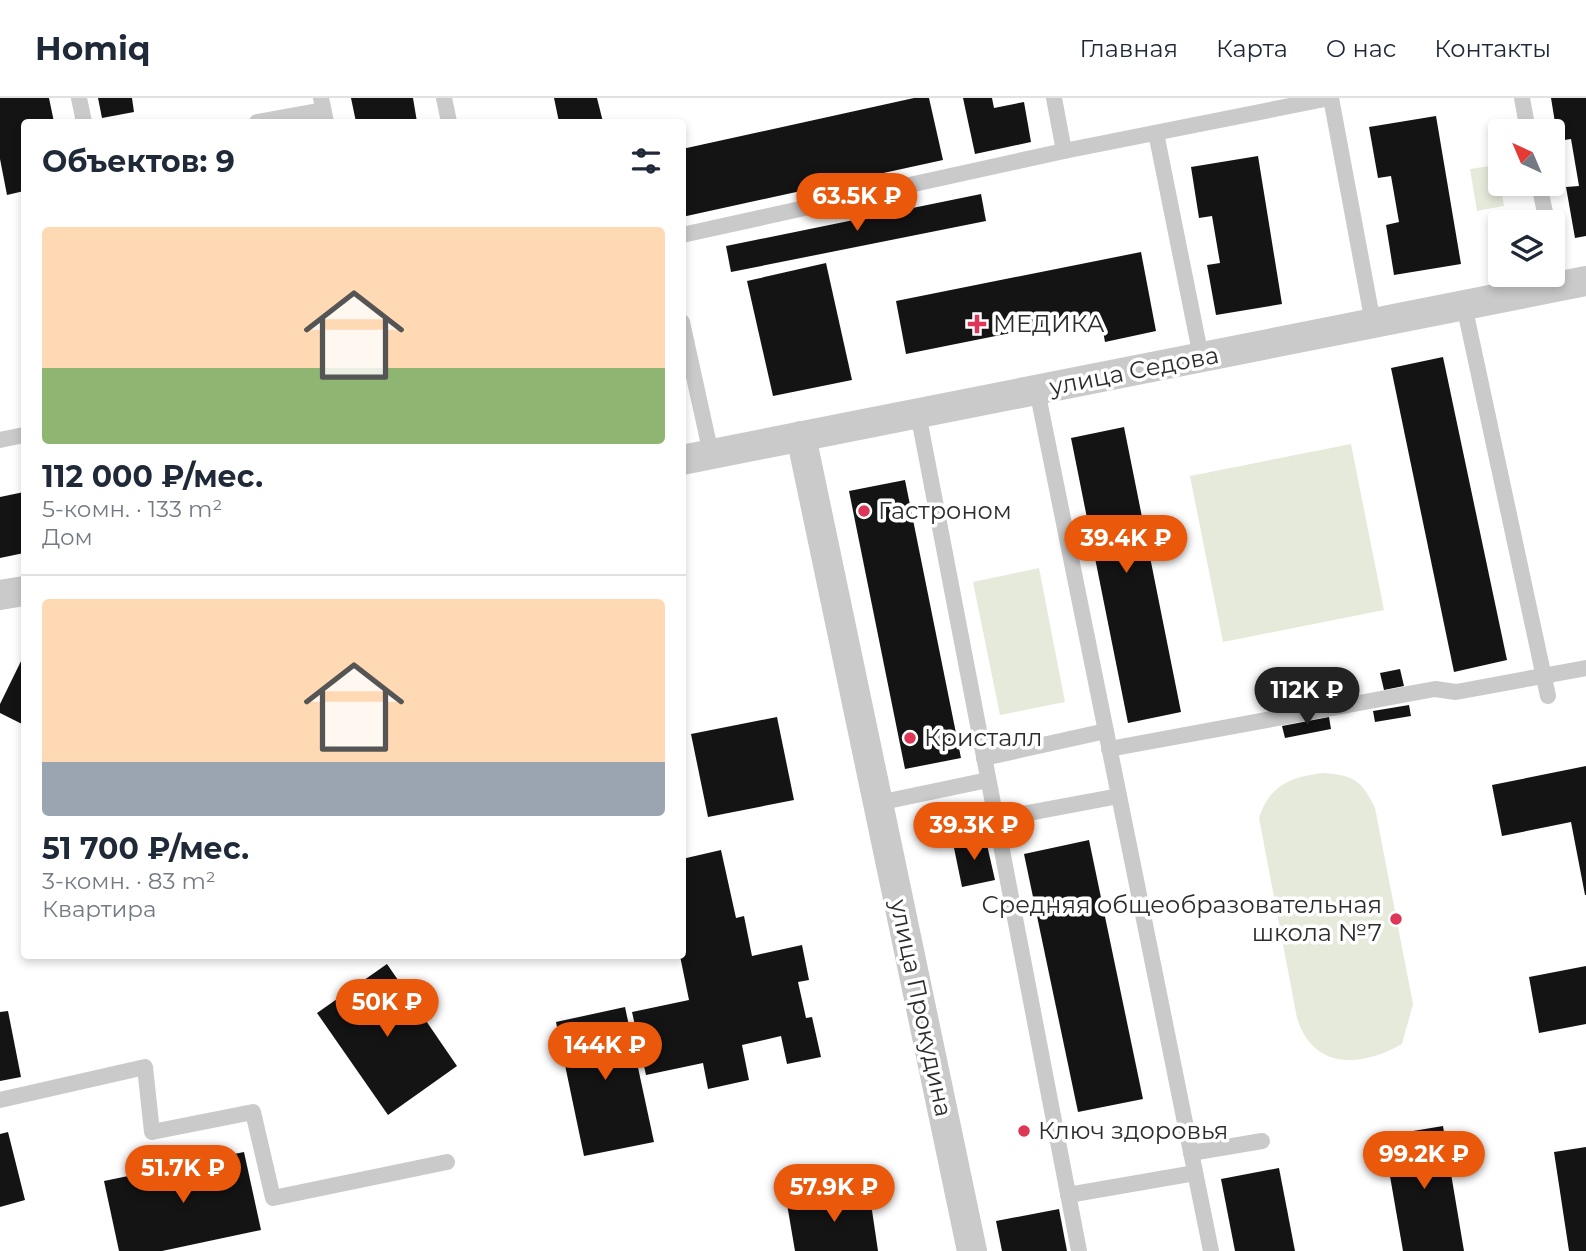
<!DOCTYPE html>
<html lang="ru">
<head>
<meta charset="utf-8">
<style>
	body { margin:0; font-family:Montserrat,sans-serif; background:#f2f2f3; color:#1f2937; height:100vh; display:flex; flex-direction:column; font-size:26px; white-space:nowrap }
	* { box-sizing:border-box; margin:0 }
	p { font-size:23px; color:#747a83 }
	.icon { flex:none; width:38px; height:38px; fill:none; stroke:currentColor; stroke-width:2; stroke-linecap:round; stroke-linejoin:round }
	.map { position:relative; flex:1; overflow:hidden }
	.side { position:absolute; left:21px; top:21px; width:665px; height:840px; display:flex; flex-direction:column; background:#fff; border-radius:7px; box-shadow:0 4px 10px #0003 }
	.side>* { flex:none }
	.needle { width:46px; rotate:316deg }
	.controls { position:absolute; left:1488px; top:21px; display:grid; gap:14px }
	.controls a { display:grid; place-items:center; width:77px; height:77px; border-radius:7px; background:#fff; box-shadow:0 4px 10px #0003; font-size:35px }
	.price { position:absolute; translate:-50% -60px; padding:0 16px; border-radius:24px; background:#ea580c; color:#fff; font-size:23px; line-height:46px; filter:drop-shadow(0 2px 4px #0008) }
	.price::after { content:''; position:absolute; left:50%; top:42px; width:21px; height:16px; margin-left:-10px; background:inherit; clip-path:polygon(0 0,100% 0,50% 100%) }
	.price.current { background:#222; color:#fff }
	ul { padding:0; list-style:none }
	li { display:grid; align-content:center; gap:14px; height:371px; padding:0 21px }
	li+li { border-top:2px solid #e0e1e3 }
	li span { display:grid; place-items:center; height:217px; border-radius:7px; color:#555 }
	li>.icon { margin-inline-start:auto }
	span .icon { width:126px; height:126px; fill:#fffc; stroke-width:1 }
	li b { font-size:30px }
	h2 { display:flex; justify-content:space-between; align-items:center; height:84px; padding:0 21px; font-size:30px }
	header { display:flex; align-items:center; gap:42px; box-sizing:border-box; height:98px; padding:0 35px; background:#fff; border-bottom:2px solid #e0e1e3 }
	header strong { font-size:33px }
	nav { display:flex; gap:38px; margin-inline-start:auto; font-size:24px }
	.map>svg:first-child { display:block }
	.green { fill:#e5eadb }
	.building { fill:#141414 }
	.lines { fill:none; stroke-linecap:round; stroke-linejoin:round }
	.lane { stroke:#cacaca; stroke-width:16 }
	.street { stroke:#cacaca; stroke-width:30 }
	.poi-dot { fill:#de3657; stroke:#fff; stroke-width:2.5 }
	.labels { text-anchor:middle; stroke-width:7; stroke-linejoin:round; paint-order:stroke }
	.poi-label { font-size:24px; fill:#2d2d2d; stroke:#fff; text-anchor:start }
	.street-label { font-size:24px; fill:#2d2d2d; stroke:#fff }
</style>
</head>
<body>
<header>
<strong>Homiq</strong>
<nav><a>Главная</a><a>Карта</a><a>О нас</a><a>Контакты</a></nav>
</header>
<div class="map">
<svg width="1586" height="1153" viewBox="0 0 1586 1153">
	<rect width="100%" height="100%" fill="#fff"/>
	<!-- green -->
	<g class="green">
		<path d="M1497 67 1504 108 1477 113 1470 71Z"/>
		<path d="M1351 346 1384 512 1223 544 1190 378Z"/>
		<path d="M1039 470 1065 604 1000 617 973 484Z"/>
		<path d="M1323 675C1354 677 1362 683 1375 710L1413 906 1402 946C1361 969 1314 973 1297 920L1259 720C1270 687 1290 679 1323 675Z"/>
	</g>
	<!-- building -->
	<g class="building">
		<path d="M0 0H49L54 24H24V93L7 97 0 61Z"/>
		<path d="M98 0H132L134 14 102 20Z"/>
		<path d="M351 0H413L417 24H356Z"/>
		<path d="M554 0H597L603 24H559Z"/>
		<path d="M914 0H929L943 62 682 119V51Z"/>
		<path d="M963 0H992L994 10 1024 4 1031 44 975 56Z"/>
		<path d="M1551 0H1586V138L1575 140 1566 89 1579 88 1571 41 1558 43Z"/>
		<path d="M1436 18 1461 166 1394 177 1386 127 1399 124 1391 78 1378 80 1369 29Z"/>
		<path d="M1258 58 1282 206 1216 217 1207 167 1220 165 1212 118 1199 120 1191 69Z"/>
		<path d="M981 96 986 123 731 174 726 148Z"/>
		<path d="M1141 154 1156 233 1105 244 1100 217 906 256 896 203Z"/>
		<path d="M826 165 852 282 773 298 747 183Z"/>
		<path d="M1443 259 1507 562 1454 574 1391 270Z"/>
		<path d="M1124 329 1181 614 1128 625 1071 340Z"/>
		<path d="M905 382 961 660 905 671 849 393Z"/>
		<path d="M24 394V455L0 460V399Z"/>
		<path d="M24 557V627L0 615V606Z"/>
		<path d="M1400 571 1404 588 1384 592 1380 575Z"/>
		<path d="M1409 607 1411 618 1375 624 1373 613Z"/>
		<path d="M777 619 794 702 708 719 691 636Z"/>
		<path d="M1329 619 1331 631 1285 640 1282 628Z"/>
		<path d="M1586 668V797H1585L1571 724 1502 738 1492 687Z"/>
		<path d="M985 738 995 782 962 789 953 745Z"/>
		<path d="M1089 742 1143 1001 1078 1014 1024 756Z"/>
		<path d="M721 752 736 820 744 818 752 858 802 847 809 882 798 884 806 920 812 919 821 959 787 966 781 938 742 947 749 982 708 991 703 965 646 977 632 914 689 902 680 858H682V761Z"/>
		<path d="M387 866 457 968 388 1017 317 915Z"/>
		<path d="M1586 868V926L1539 935 1529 879Z"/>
		<path d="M625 909 654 1044 584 1058 556 924Z"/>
		<path d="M8 913 21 979 0 983V914Z"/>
		<path d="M1443 1028 1464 1153H1403L1383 1038Z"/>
		<path d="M8 1034 25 1102 0 1109V1036Z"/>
		<path d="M1586 1049V1153H1569L1554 1054Z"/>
		<path d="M244 1054 261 1132 162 1153H119L104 1083Z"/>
		<path d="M1279 1070 1295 1153H1235L1221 1081Z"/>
		<path d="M869 1092 878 1153H795L787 1106Z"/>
		<path d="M1059 1111 1067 1153H1002L996 1123Z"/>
	</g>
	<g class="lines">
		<!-- lane -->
		<g class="lane">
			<path d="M79 0 84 24"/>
			<path d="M321 0 326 24"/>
			<path d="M444 0 449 24"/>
			<path d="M1054 0 1064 53 1330 0"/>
			<path d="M1331 0 1373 225"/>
			<path d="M1522 0 1528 33"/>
			<path d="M257 24 323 12"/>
			<path d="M1156 35 1201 259"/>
			<path d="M1539 86 1547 124"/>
			<path d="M682 137 1064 53"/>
			<path d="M1552 151 1560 188"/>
			<path d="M1464 207 1548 598"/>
			<path d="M682 224 711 356"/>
			<path d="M1037 292 1211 1153"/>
			<path d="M918 315 1079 1153"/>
			<path d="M0 342 24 337"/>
			<path d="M1109 651 1435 591 1456 594 1586 570"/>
			<path d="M984 660 1106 633"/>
			<path d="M878 705 988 682"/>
			<path d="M996 721 1119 698"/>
			<path d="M0 1002 145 969 152 1034 253 1014 273 1100 447 1064"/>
			<path d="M1191 1055 1262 1043"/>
			<path d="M1068 1097 1195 1075"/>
		</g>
		<!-- street -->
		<g class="street">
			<path d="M801 338 972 1153"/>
			<path d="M682 362 1586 183"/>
			<path d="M0 497 24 493"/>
		</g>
	</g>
	<!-- markers -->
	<g class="poi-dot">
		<path d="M973.5 215.5h7v7h7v7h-7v7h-7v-7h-7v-7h7z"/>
		<circle cx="864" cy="413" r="7"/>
		<circle cx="910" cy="640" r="7"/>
		<circle cx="1396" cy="821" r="7"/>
		<circle cx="1024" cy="1033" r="7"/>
	</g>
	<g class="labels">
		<!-- poi labels -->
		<g class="poi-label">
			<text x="993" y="234">МЕДИКА</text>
			<text x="878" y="421">Гастроном</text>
			<text x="924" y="648">Кристалл</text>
			<text x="1382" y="815" text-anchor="end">Средняя общеобразовательная<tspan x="1382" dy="28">школа №7</tspan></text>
			<text x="1038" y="1041">Ключ здоровья</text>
		</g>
		<!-- street labels -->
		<g class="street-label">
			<text transform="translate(1134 273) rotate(-11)" y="8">улица Седова</text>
			<text transform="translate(921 910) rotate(78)" y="8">улица Прокудина</text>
		</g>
	</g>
</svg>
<div class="controls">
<a><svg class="needle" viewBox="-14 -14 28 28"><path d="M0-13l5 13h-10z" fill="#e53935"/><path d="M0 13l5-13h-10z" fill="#747a83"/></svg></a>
<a><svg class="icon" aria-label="layers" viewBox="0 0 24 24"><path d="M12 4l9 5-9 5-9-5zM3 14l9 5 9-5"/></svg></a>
</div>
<b class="price" style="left:857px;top:135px">63.5K ₽</b>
<b class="price" style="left:1126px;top:477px">39.4K ₽</b>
<b class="price current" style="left:1307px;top:629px">112K ₽</b>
<b class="price" style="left:974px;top:764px">39.3K ₽</b>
<b class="price" style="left:387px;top:941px">50K ₽</b>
<b class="price" style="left:605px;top:984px">144K ₽</b>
<b class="price" style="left:1424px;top:1093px">99.2K ₽</b>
<b class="price" style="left:183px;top:1107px">51.7K ₽</b>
<b class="price" style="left:834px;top:1126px">57.9K ₽</b>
<section class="side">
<h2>Объектов: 9<svg class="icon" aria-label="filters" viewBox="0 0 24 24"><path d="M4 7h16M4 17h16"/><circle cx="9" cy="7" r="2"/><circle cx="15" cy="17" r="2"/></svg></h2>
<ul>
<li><span style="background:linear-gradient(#ffd9b3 65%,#8fb573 0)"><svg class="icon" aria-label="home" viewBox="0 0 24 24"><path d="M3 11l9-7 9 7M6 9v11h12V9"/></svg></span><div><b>112 000 ₽/мес.</b><p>5-комн. · 133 m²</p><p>Дом</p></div></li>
<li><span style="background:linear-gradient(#ffd9b3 75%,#9aa5b1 0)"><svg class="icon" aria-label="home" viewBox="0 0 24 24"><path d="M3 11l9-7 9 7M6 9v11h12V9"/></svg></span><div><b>51 700 ₽/мес.</b><p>3-комн. · 83 m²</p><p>Квартира</p></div></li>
</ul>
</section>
</div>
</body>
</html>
